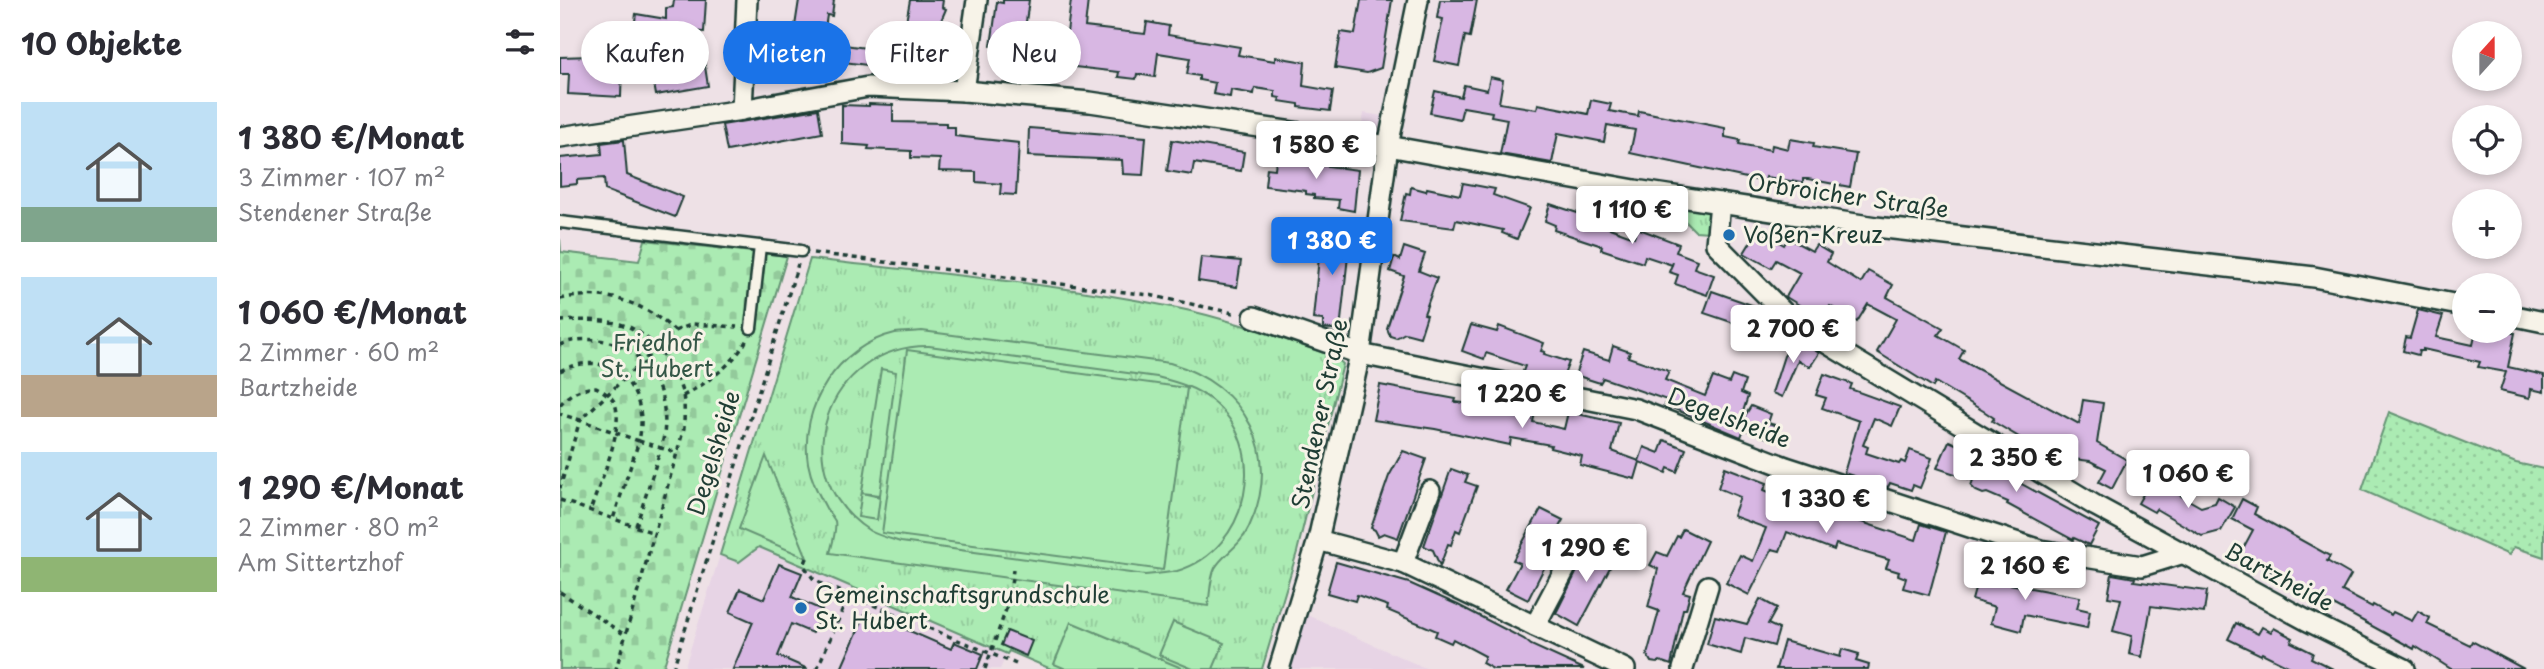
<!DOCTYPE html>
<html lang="de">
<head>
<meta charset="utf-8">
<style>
	body { margin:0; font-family:"Playpen Sans",sans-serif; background:#f2f2f3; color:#2b2b33; height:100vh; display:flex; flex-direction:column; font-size:26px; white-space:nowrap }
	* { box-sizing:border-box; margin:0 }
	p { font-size:23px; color:#7c7c81 }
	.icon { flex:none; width:38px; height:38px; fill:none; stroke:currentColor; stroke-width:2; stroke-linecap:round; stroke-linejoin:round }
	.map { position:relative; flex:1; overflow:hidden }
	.details { display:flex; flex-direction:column; background:#fff; width:560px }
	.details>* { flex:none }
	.hud { position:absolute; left:21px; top:21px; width:665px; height:63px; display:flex; gap:14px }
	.needle { width:46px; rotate:21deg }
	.tools { position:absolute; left:1892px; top:21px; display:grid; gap:14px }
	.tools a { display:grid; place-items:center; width:70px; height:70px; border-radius:50%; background:#fff; box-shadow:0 4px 10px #0003; font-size:35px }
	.price { position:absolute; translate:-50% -60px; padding:0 16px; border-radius:7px; background:#fff; color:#222; font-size:23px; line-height:46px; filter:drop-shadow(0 2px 4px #0008) }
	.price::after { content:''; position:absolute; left:50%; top:42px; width:21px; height:16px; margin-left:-10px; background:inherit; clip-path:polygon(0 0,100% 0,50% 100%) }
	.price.on { background:#1a73e8; color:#fff }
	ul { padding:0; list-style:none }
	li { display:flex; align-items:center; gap:21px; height:175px; padding:0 21px }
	li span { display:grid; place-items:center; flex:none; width:196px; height:140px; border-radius:0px; color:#555 }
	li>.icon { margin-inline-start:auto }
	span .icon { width:84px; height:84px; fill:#fffc; stroke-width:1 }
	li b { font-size:30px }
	h2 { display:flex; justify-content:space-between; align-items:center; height:84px; padding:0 21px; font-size:30px }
	.pill { padding:0 24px; border-radius:32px; background:#fff; box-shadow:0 4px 10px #0003; font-size:24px; line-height:63px }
	.pill.on { background:#1a73e8; color:#fff }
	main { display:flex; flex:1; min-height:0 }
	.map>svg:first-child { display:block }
	.built { fill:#e7d4e5 }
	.grass { fill:url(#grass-tufts); stroke:#659474; stroke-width:2 }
	.cemetery { fill:url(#cemetery-stones); stroke:#659474; stroke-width:2 }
	.garden { fill:url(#garden-dots); stroke:#659474; stroke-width:2 }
	.pitch { fill:#abebb3; stroke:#659474; stroke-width:2; fill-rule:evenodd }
	.building { fill:#d8b7e3; stroke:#1f3d34; stroke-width:2 }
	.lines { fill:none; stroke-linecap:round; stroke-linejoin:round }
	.service-casing { stroke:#1f3d34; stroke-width:15 }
	.minor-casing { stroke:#1f3d34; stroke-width:24 }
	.path { stroke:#1f3d34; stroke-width:3.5; stroke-dasharray:5 5; stroke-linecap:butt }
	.service { stroke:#f7f3e8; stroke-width:10 }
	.minor { stroke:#f7f3e8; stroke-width:19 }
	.poi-dot { fill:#1f6fb2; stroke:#f7f3e8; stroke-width:2.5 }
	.labels { text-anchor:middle; stroke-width:6; stroke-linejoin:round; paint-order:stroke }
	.street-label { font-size:23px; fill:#1f3d34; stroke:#f7f3e8 }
	.poi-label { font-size:23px; fill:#1f3d34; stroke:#f7f3e8; text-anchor:start }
	.park-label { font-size:23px; fill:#345747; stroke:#f7f3e8 }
</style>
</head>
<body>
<main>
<section class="details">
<h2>10 Objekte<svg class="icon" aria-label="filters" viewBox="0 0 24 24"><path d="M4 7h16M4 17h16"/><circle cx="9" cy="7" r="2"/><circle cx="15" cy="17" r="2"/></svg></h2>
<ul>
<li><span style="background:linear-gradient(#bfe0f5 75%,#7fa58c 0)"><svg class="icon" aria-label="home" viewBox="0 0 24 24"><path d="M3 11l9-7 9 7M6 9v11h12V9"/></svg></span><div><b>1 380 €/Monat</b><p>3 Zimmer · 107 m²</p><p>Stendener Straße</p></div></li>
<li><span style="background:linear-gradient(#bfe0f5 70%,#b9a48a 0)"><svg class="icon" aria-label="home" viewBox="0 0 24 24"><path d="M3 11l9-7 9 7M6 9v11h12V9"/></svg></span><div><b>1 060 €/Monat</b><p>2 Zimmer · 60 m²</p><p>Bartzheide</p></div></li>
<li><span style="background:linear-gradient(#bfe0f5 75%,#8fb573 0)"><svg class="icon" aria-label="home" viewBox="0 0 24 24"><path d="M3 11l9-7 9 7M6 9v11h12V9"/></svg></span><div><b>1 290 €/Monat</b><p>2 Zimmer · 80 m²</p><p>Am Sittertzhof</p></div></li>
</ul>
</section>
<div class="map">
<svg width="1984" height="669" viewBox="0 0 1984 669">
	<defs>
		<pattern id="grass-tufts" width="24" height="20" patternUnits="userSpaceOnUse" patternTransform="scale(1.75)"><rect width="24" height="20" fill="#abebb3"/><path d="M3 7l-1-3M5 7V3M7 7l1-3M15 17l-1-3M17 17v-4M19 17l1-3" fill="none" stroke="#93ca9b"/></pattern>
		<pattern id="cemetery-stones" width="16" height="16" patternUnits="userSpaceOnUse" patternTransform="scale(1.75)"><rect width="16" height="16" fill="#abebb3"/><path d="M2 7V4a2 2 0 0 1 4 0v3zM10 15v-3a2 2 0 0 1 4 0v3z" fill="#93ca9b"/></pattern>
		<pattern id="garden-dots" width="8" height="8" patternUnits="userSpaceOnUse" patternTransform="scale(1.75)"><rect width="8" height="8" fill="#abebb3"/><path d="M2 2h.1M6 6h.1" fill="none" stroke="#93ca9b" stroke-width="1.8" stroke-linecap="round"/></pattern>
	</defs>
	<rect width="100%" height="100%" fill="#eee1e6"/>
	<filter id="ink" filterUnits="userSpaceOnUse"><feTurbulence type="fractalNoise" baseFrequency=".0143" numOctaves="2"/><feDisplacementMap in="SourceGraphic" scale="14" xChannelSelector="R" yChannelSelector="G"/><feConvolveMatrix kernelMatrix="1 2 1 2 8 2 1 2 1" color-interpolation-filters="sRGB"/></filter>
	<g filter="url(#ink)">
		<!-- built -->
		<g class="built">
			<path d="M804 113 822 116 819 128 813 132 801 130Z"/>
			<path d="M199 547 447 654 440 669H124L160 555 179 562Z"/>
			<path d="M747 615 867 669H730Z"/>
		</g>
		<!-- grass -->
		<g class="grass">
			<path d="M1104 200 1141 206 1150 213 1149 232 1135 231Z"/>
			<path d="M250 259C373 273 496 283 617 308 671 319 723 339 775 357L783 364 737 552 702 669H491L449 651 447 654 199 547 179 562 160 555Z"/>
		</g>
		<!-- cemetery -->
		<path class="cemetery" d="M0 239 1 252 79 261 85 240 227 256 103 669H0Z"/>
		<!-- garden -->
		<path class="garden" d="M1829 412 1956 463 1984 469V557L1954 547 1949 555 1802 490Z"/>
		<!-- pitch -->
		<g class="pitch">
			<path d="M362 331 610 363C685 385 724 453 689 527 680 547 663 554 655 568 650 578 650 595 648 606L270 553C272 545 277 529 275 521 273 517 268 512 266 508 258 493 251 480 248 463 239 407 278 346 335 333 343 332 353 332 362 331ZM369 346 597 377C616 382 635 387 651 400 711 446 690 550 617 571 607 573 596 574 585 575L341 542C331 539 319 536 310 531 221 474 266 345 369 346Z"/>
			<path d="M347 350 627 388 603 570 322 533Z"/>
			<path d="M321 369 336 372 320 495 302 493 320 497 317 520 298 517Z"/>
			<path d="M206 456 247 558 179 529Z"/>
			<path d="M511 622 624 669H506L494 664Z"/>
			<path d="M613 622 664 643 653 669H633L599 655Z"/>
		</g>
		<!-- building -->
		<g class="building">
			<path d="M114 0H146L144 32 89 29 83 64 62 65 61 97 8 94 9 74H0V57L32 56 38 46V40L72 42 76 14 106 19V8L113 7Z"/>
			<path d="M239 0H274L272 16 267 15 263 42 306 48 341 49 350 0H383L382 7 386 9 380 23 384 25 379 36 376 55 360 52 358 64 307 65 261 59 259 70 229 65Z"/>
			<path d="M443 0H469L465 29 507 33 511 0H528L525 27 585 34 587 22 609 26 608 35 680 47 678 55 715 61V57L745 62 743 86 773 91 770 111 739 107V104L719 101 720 98 715 97V91L695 88 694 94 671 90 670 97 653 94 655 83 639 80V76L627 74 630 58 598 53 595 77 577 74 576 79 558 77 559 72 489 64 490 54 431 46 437 2 443 3Z"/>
			<path d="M801 0H832L821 68 807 73 775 68 781 32 795 34Z"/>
			<path d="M880 0H917L910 37 905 36 899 66 874 61 883 19 877 18Z"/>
			<path d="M143 53 148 86 96 95 90 61Z"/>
			<path d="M930 77 943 80 939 103 977 109 978 104 1028 114 1031 100 1051 104 1049 111 1078 116 1079 111 1165 128V137L1180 140 1179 144 1211 150 1212 145 1228 149 1230 139 1254 143 1253 147 1296 154 1290 187 1248 179H1243V183L1206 177 1205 182 1070 153 1075 130 1047 125 1044 142 998 133 992 163 940 154 947 119 931 116 932 112 903 107 900 119 870 113 875 91 901 97 904 85 927 90Z"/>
			<path d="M309 104 333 105V122L386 123V127H395V136L459 143 456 195 440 194 441 184 416 182V172L379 171 380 159 351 158V151L308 149 309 146 282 144V105L309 106Z"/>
			<path d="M258 109 262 133 167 151 162 125Z"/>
			<path d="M469 128 586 137 583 175 563 174 562 160 468 156Z"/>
			<path d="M64 140 67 175 123 197 115 217 45 190 44 178 17 180V184L0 186V158L42 154 41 143Z"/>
			<path d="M612 140 684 152 681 171 634 163 632 175 607 171Z"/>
			<path d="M716 159 798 170 794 211 778 208 779 200 754 198V195L746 194V191L705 186 707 168 715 169Z"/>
			<path d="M903 183 935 189 933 195 970 208 957 239 942 233 943 230 896 220 894 228 840 221 846 193 850 194 851 187 866 191 867 188 900 195Z"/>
			<path d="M990 204 1048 223 1047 227 1074 237 1077 228 1119 244 1116 252 1137 260 1134 268 1154 275 1147 295 1115 284 1118 275 1109 272 1113 262 1112 265 1085 256 1083 263 1041 249 1042 246 994 230 995 225 985 221Z"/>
			<path d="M776 223 791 228 780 330 763 328V320L753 319 761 236 771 237 772 229 776 230Z"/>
			<path d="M1198 230 1224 245 1228 238 1252 251 1256 245 1271 254 1267 262 1301 283 1308 271 1333 285 1327 297 1383 328 1378 335 1404 350 1399 359 1519 424 1523 400 1543 403 1537 443 1567 460 1552 489 1539 482 1546 469 1530 461 1514 459 1513 463 1499 461 1432 421 1434 418 1425 412 1375 382 1373 387 1317 352 1336 319 1308 304 1297 322 1270 306 1262 319 1226 297 1240 273 1216 260 1211 268 1184 253Z"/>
			<path d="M844 247 865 254 859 271 877 278 864 314 867 315 860 337 845 333 836 338 830 336 827 328 844 276 830 271 834 257 840 260Z"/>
			<path d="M641 257 681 261 677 287 638 281Z"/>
			<path d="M1152 291 1200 308 1198 315 1213 320 1206 342 1178 333 1180 325 1144 313Z"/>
			<path d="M1858 310 1883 316 1876 337 1913 345 1916 331 1955 333 1948 367 1984 375V392L1971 389 1970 398 1940 391 1946 372 1918 367 1920 362 1863 349V351H1859L1858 355 1843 351 1846 337 1850 338Z"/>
			<path d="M911 325 937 332 939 326 984 343 981 351 985 352 984 354 1009 362 1002 380 962 374 965 366 926 353 924 359 902 351Z"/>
			<path d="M1236 339 1259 353 1250 367 1238 360 1222 397 1212 393 1224 356Z"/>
			<path d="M1053 346 1070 352 1068 357 1109 371 1105 380 1145 396 1153 377 1169 383 1172 376 1185 381 1181 393 1188 396 1181 418 1183 419 1191 406 1211 414 1208 423 1215 425 1210 439 1184 429 1181 437 1105 405 1107 400 1043 378 1040 383 1015 375 1023 352 1049 360Z"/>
			<path d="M1264 374 1292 384 1290 389 1340 407 1332 426 1314 418 1303 445 1308 447 1306 453 1339 464 1341 461 1345 463 1350 450 1372 458 1360 488 1353 485 1351 490 1330 483 1328 487 1284 473 1299 421 1262 408 1266 398 1256 395Z"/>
			<path d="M820 385 896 399 895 402 975 412 973 422 1004 429 1008 412 1059 423 1052 451 1079 461 1084 447 1099 453 1104 440 1126 449 1117 472 1108 468 1106 473 1080 462 1075 479 1020 465 1022 456 990 448 991 445 951 438 950 445 875 429 813 420Z"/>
			<path d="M1389 441 1416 453 1415 456 1442 468 1440 472 1447 476 1539 526 1529 545 1514 538 1513 540 1447 504 1448 502 1427 493 1423 494 1416 491 1411 486 1413 480 1377 468Z"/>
			<path d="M843 451 866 459 838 538 824 533 818 536 815 530 811 528 829 476Z"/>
			<path d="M1165 467 1207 483 1204 490 1240 505 1241 502 1356 540 1361 524 1386 532 1369 595 1343 588 1346 578 1338 575 1339 572 1326 568 1329 560 1276 544 1274 550 1227 532 1220 551 1212 549 1189 595 1166 583 1180 555 1193 561 1206 528 1173 516 1180 497 1158 488Z"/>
			<path d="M891 469 908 475 905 482 917 486 900 532 896 530 891 545 888 544 880 566 873 550 864 546Z"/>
			<path d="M1590 482 1608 492 1609 489 1641 507 1655 503 1658 497 1675 507 1661 531 1642 536 1596 509 1594 512 1578 503Z"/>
			<path d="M1682 499 1697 507 1694 514 1770 556 1767 561 1791 575 1782 591 1812 607 1813 605 1831 615 1833 612 1852 621 1858 611 1870 618 1867 624 1910 645 1912 641 1964 669H1891L1855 646 1854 649 1680 554 1693 530 1672 519Z"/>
			<path d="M981 509 1003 520 998 529 1002 532 968 600 946 589 960 563 953 560Z"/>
			<path d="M1123 529 1147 541 1123 592 1130 594 1126 609H1123L1111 665 1100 661 1097 663 1091 662 1087 655 1099 611 1088 607 1098 569 1090 565 1097 552 1107 556 1117 536 1119 537Z"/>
			<path d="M1031 543 1056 556 1019 626 996 613Z"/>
			<path d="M776 562 849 583 898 605 964 639 971 645 1024 669H933L922 663 925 656 893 639 891 643 875 636 877 631 827 610 828 606 797 595 795 601 767 593Z"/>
			<path d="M219 564 242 573 232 597 262 610 252 633 231 624 218 656 248 669H173L193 622 170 612 180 589 204 599Z"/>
			<path d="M1422 564 1447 571 1444 583 1520 597 1517 608 1530 611 1527 628 1464 615 1461 631 1431 623 1435 607 1412 600Z"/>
			<path d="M1552 574 1575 578 1574 581 1647 591 1644 613 1591 606 1582 657 1569 654 1572 636 1553 631 1561 599 1548 597Z"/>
			<path d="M1200 599 1217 608 1208 624 1219 629 1214 646 1185 638 1181 654 1147 644 1155 616 1187 624Z"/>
			<path d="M306 612 391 649 394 642 423 654 417 669H281Z"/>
			<path d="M1676 623 1698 634 1702 627 1711 632 1714 628 1733 638 1731 642 1753 653 1751 658 1773 669H1734L1702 653 1701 655 1668 639Z"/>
			<path d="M447 631 472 641 466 656 441 645Z"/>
			<path d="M1224 641 1280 657 1282 649 1299 654 1296 661 1309 665 1308 669H1216Z"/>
		</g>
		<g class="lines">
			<!-- service casing -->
			<g class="service-casing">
				<g id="service">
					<path d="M0 222 241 251"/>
					<path d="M191 328 200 246"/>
				</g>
			</g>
			<!-- minor casing -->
			<g class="minor-casing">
				<g id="minor">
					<path d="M404 91 417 0"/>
					<path d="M182 110 187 0"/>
					<path d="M0 137 182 110 308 87 404 91 530 102 828 146 1075 190 1316 227 1754 277 1904 306"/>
					<path d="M1160 203 1156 244 1235 324 1536 506 1746 620 1845 669"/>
					<path d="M1950 315 1984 322"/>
					<path d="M694 317 800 354 1076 409 1226 467 1480 550 1582 566 1624 553"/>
					<path d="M758 540 843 563 1065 669"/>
					<path d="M843 563 870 491"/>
					<path d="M975 626 1012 556"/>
					<path d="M719 669 758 540 800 354 828 146 858 0"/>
					<path d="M1123 669 1148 586"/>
				</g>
			</g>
			<!-- path -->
			<g class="path">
				<path d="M253 253 589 295 678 314"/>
				<path d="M0 299C44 289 82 301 115 331L65 378C80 398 84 416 79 441L20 420 0 488"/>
				<path d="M0 321C20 320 40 319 60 324 91 332 115 366 123 395 125 405 124 418 124 428L56 669"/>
				<path d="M115 331 133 324 177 327"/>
				<path d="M0 345C12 339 25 339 38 340 90 345 115 401 101 448L79 441 53 519"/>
				<path d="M0 371C23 360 46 360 65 378L20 420 0 414"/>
				<path d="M123 396C146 383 175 364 187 339"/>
				<path d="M0 405C10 392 20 389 36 387 41 390 49 395 53 400 68 423 38 487 30 511"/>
				<path d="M0 500 94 533"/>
				<path d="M76 526 101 448 118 453"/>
				<path d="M247 558 244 566 255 581 456 664"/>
				<path d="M0 592 65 635"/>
				<path d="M113 669 238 264"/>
				<path d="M257 669 289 595"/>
				<path d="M425 669 449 601 453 570"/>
			</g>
			<!-- service -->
			<use href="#service" class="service"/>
			<!-- minor -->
			<use href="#minor" class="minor"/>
		</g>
	</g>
	<!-- markers -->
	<g class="poi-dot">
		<circle cx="1169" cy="235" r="7"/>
		<circle cx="241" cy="608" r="7"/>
	</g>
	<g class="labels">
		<!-- street labels -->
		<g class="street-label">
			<text transform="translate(1288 196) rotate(8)" y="8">Orbroicher Straße</text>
			<text transform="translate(760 414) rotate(-78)" y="8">Stendener Straße</text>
			<text transform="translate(1169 418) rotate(21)" y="8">Degelsheide</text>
			<text transform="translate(154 453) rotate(-73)" y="8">Degelsheide</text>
			<text transform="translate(1719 577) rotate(28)" y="8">Bartzheide</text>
		</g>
		<!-- poi labels -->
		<g class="poi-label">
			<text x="1183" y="243">Voßen-Kreuz</text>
			<text x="255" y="603">Gemeinschaftsgrundschule<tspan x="255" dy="26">St. Hubert</tspan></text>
		</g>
		<!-- park labels -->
		<g class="park-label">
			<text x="97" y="351">Friedhof<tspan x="97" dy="26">St. Hubert</tspan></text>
		</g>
	</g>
</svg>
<div class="tools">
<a><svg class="needle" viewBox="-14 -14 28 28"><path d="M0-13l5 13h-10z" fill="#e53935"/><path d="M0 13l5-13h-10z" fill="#7c7c81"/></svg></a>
<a><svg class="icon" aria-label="locate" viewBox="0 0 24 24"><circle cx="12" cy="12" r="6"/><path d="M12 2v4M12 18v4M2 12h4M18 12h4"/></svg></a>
<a>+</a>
<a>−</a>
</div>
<b class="price" style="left:756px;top:181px">1 580 €</b>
<b class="price" style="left:1072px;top:246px">1 110 €</b>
<b class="price on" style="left:772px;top:277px">1 380 €</b>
<b class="price" style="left:1233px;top:365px">2 700 €</b>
<b class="price" style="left:962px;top:430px">1 220 €</b>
<b class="price" style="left:1456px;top:494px">2 350 €</b>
<b class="price" style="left:1628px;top:510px">1 060 €</b>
<b class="price" style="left:1266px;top:535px">1 330 €</b>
<b class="price" style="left:1026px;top:584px">1 290 €</b>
<b class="price" style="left:1465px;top:602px">2 160 €</b>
<div class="hud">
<a class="pill">Kaufen</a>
<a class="pill on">Mieten</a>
<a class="pill">Filter</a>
<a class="pill">Neu</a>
</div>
</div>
</main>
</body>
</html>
